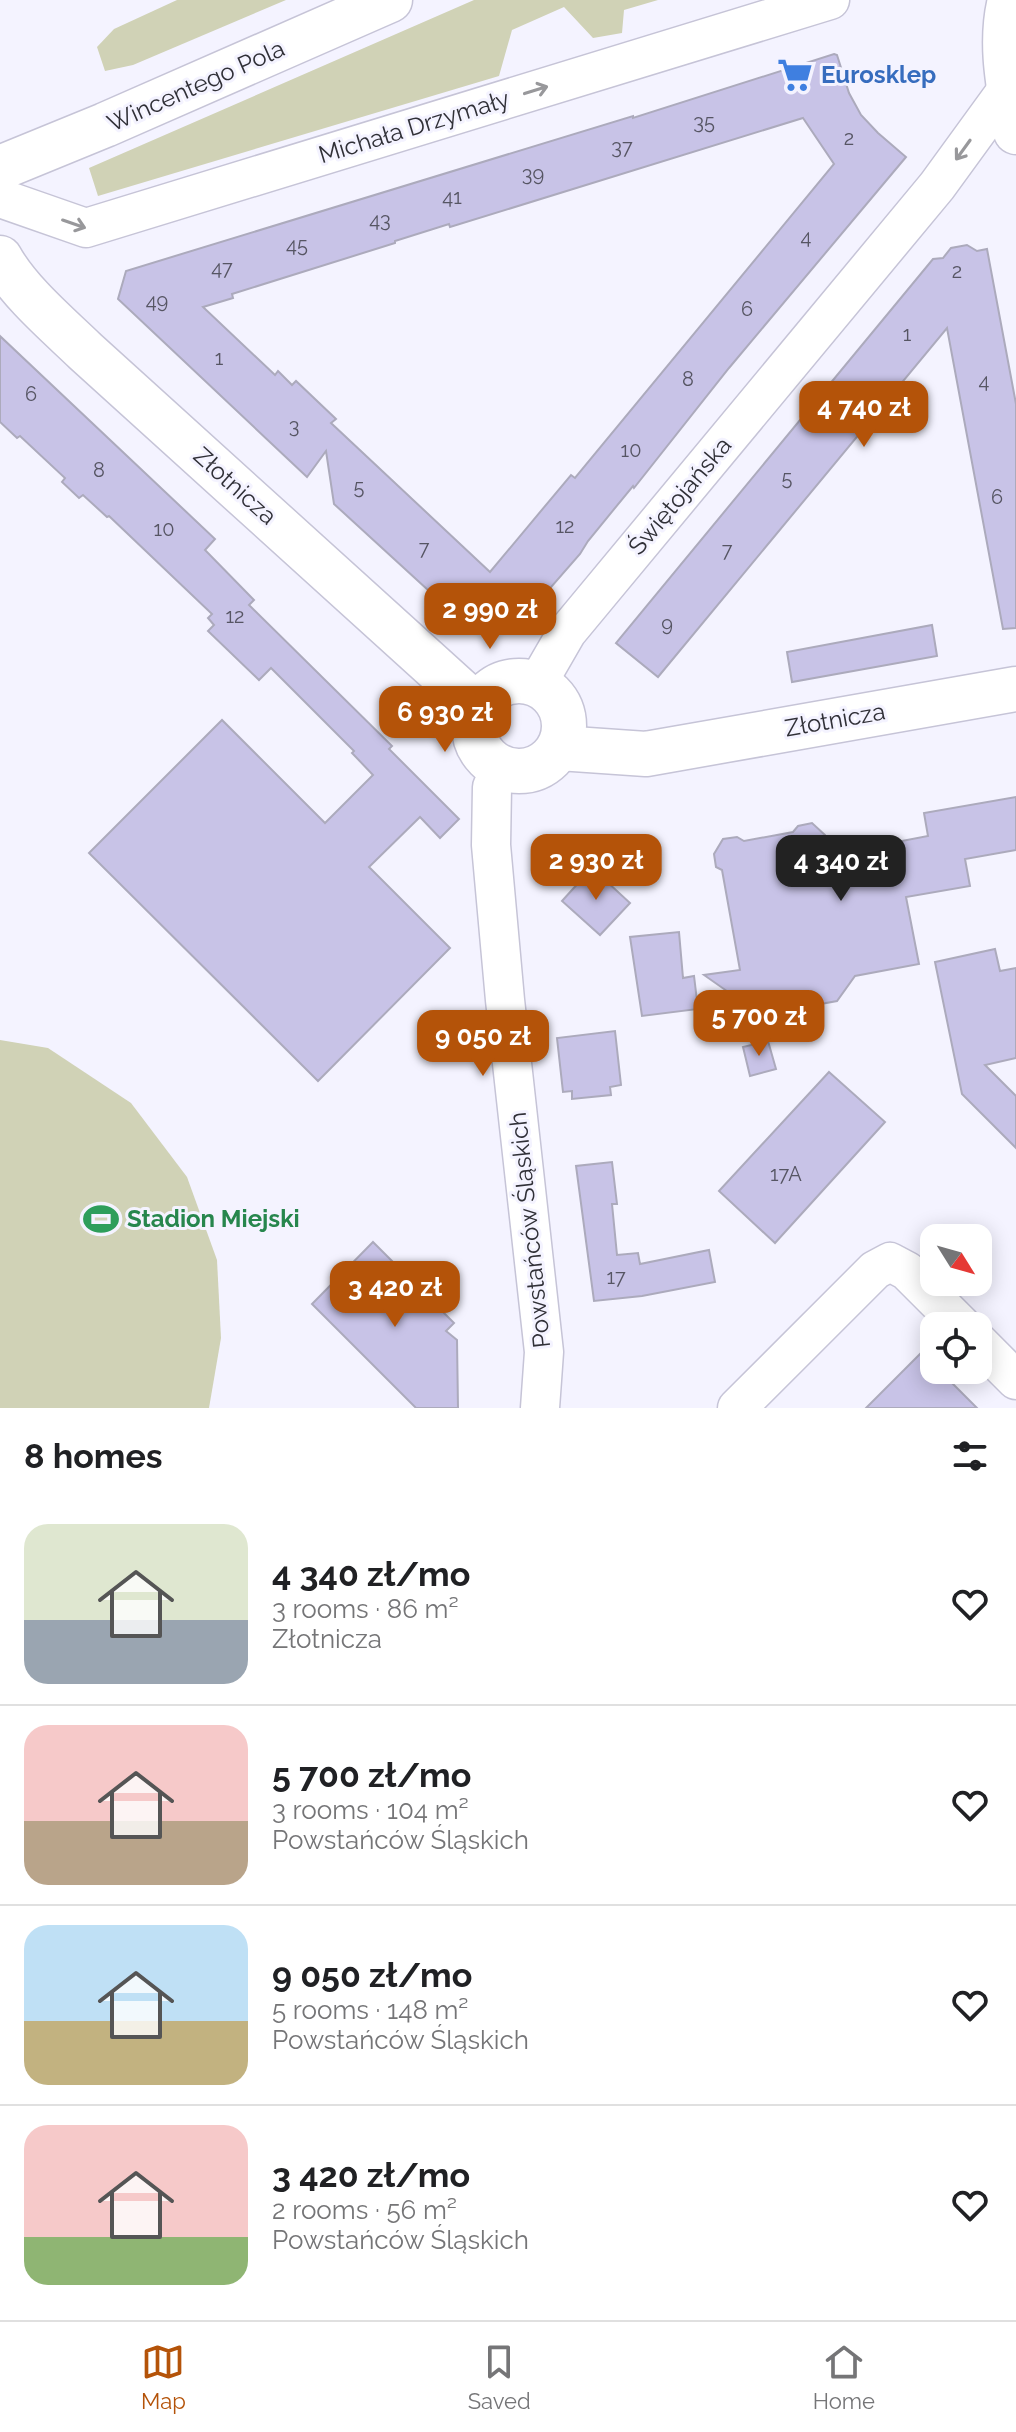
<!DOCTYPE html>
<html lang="en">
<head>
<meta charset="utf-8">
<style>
	body { margin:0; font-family:Raleway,sans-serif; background:#f2f2f2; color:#202124; height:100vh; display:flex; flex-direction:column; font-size:30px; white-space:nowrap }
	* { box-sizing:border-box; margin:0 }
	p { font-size:26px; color:#757577 }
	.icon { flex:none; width:44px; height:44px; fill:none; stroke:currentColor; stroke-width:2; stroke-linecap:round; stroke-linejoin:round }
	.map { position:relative; height:1408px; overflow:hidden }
	.panel { display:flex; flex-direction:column; background:#fff; flex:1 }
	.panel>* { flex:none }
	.needle { width:52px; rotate:127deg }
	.buttons { position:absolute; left:920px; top:1224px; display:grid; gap:16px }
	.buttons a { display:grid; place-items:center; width:72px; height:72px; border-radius:16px; background:#fff; box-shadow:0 4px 20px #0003; font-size:40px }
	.price { position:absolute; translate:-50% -68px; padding:0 18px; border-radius:16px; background:#b45309; color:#fff; font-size:26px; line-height:52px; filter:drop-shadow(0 2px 4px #0008) }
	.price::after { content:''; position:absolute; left:50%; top:48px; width:24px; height:18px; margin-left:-12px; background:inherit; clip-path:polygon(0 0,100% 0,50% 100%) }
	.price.active { background:#222; color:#fff }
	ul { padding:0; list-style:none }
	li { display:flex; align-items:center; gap:24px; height:200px; padding:0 24px }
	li+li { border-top:2px solid #e0e0e0 }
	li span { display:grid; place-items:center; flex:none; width:224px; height:160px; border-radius:24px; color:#555 }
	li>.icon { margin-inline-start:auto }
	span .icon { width:96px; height:96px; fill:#fffc; stroke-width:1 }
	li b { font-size:34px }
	h2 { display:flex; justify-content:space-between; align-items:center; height:96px; padding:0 24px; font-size:34px }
	.tab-bar { display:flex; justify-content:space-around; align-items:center; height:112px; border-top:2px solid #e0e0e0; background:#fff; font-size:22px; color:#757577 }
	.tab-bar a { display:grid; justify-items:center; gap:4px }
	.tab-bar .active { color:#b45309 }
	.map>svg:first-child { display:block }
	.green { fill:#d0d2b6 }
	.building { fill:#c8c3e7; stroke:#acaabc; stroke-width:2; fill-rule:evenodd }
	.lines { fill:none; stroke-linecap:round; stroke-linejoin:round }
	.street-casing { stroke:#c6c4d7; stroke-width:41 }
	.secondary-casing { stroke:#c6c4d7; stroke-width:47 }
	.street { stroke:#fff; stroke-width:38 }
	.secondary { stroke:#fff; stroke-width:44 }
	.oneway { stroke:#98989b }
	.labels { text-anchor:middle; stroke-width:6; stroke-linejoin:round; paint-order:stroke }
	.number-label { font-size:20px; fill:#565563 }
	.shop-label { font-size:24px; font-weight:bold; fill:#366cbe; stroke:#f4f3ff; text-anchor:start }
	.street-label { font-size:24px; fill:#303037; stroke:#f4f3ff }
	.leisure-label { font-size:24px; font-weight:bold; fill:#27864d; stroke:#f4f3ff; text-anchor:start }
</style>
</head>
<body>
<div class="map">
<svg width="1016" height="1408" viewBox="0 0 1016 1408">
	<rect width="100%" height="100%" fill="#f4f3ff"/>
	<!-- green -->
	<g class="green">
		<path d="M177 0H286L133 65 105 71 97 47 114 29Z"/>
		<path d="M474 0H658L624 10 622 33 593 38 564 7 512 30 499 76 98 196 89 168Z"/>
		<path d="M0 1040 48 1048 131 1103 187 1177 217 1260 221 1338 209 1408H0Z"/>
	</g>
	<!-- building -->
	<g class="building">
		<path d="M834 54 837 55 849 93 861 115 878 133 906 157 729 368 634 488 633 486 588 541 580 554 518 625 497 610 475 633 334 504 326 451 307 477 118 299 126 271 633 116V118ZM803 118 834 164 575 478 571 475 490 572 331 423 336 419 296 381 292 385 278 371 275 375 203 307 233 298 232 294 395 243V241L449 224 450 227Z"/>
		<path d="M967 245 977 251 987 249 1016 404V628L1003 629 947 328 658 677 616 643 933 259 943 258 951 248Z"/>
		<path d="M0 336 215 539 205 550 254 600 249 605 392 746 389 749 459 819 440 838 420 817 369 867 450 948 318 1081 89 853 222 720 325 823 373 775 352 753 354 751 271 668 259 680 208 631 214 625 208 618 212 614 109 516 107 517 83 495 79 498 62 482 65 478 20 436 17 438 0 422Z"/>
		<path d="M932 625 937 656 792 682 787 652Z"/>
		<path d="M1016 797V850L965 859 970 886 906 897 919 964 855 976 837 1001 761 1015 704 975 740 970 722 870 716 867 714 854 723 839 737 837 744 841 793 832 798 826 812 823 825 835 829 855 928 836 924 813Z"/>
		<path d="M592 868 630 903 600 935 562 901Z"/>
		<path d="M679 932 683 978 694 976 698 1009 642 1016 630 937Z"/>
		<path d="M995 949 1000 971 1016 968V1058L985 1065 1016 1096V1148L962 1094 935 962Z"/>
		<path d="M615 1031 621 1085 610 1087 611 1095 572 1099V1091L563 1092 557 1038Z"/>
		<path d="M768 1041 776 1069 750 1076 743 1047Z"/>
		<path d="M829 1072 885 1122 775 1243 719 1191Z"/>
		<path d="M612 1162 617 1204H612L617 1255 638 1253 640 1264 709 1250 715 1282 642 1296 594 1301 576 1166Z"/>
		<path d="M373 1242 454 1323 446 1331 457 1340 458 1408H416L312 1304Z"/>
		<path d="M934 1340V1370H967L952 1383 977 1408H866Z"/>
	</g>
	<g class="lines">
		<!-- street casing -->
		<g class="street-casing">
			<g id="street">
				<path d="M0 198 86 228 830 0"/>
				<path d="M537 684 567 632 937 186 1009 87"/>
				<path d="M502 768 492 787 491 845 505 1000 544 1352 540 1408"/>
				<path d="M978 1342 1016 1380"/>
				<path d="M737 1408 875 1270 890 1262 907 1271 962 1326"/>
			</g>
		</g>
		<!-- secondary casing -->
		<g class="secondary-casing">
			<g id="secondary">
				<path d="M1010 0C999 43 1009 88 1016 132"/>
				<path d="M0 168 105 125 390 0"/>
				<path d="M0 258C19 292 57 324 85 351L478 707"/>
				<circle cx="519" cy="726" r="45"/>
				<path d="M559 748 646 754 1016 689"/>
			</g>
		</g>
		<!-- street -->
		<use href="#street" class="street"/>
		<!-- secondary -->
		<use href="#secondary" class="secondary"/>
	</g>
	<!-- one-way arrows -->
	<defs><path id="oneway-shaft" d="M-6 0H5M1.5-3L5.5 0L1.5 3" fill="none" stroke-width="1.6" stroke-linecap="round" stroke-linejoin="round" transform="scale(2)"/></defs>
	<g class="oneway">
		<use href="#oneway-shaft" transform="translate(536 90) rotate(-17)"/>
		<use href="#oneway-shaft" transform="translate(963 150) rotate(126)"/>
		<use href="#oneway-shaft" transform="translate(74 224) rotate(19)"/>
	</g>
	<!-- icons -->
	<defs>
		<g id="supermarket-bare" transform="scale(2.76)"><path d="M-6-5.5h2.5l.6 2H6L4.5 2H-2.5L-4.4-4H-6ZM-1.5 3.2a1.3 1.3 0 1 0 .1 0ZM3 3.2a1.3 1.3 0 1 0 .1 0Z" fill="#3f7fe0" stroke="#f4f3ff" stroke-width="2.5" paint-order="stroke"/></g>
		<g id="stadium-bare" transform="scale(2.76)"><path d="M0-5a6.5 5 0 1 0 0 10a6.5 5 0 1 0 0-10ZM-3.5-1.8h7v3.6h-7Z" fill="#2e9e5b" stroke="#f4f3ff" stroke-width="2.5" paint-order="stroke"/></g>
	</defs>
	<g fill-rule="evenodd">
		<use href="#supermarket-bare" x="795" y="75"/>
		<use href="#stadium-bare" x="101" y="1219"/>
	</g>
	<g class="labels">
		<!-- number labels -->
		<g class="number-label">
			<text x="704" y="129">35</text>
			<text x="849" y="145">2</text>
			<text x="622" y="154">37</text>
			<text x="533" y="181">39</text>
			<text x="452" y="204">41</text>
			<text x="380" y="227">43</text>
			<text x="806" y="244">4</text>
			<text x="297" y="252">45</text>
			<text x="222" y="275">47</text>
			<text x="957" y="278">2</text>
			<text x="157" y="308">49</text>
			<text x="747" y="316">6</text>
			<text x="907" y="341">1</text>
			<text x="219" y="365">1</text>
			<text x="688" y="386">8</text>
			<text x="984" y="388">4</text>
			<text x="31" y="401">6</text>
			<text x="294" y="433">3</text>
			<text x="631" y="457">10</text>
			<text x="99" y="477">8</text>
			<text x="787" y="485">5</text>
			<text x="359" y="494">5</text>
			<text x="997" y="504">6</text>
			<text x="565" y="533">12</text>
			<text x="164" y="536">10</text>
			<text x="424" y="555">7</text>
			<text x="727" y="557">7</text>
			<text x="235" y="623">12</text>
			<text x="667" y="631">9</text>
			<text x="786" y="1181">17A</text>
			<text x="616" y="1284">17</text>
		</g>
		<!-- shop labels -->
		<g class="shop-label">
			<text x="821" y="83">Eurosklep</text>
		</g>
		<!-- street labels -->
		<g class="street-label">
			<text transform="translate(196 86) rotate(-24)" y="8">Wincentego Pola</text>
			<text transform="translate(414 127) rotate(-17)" y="8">Michała Drzymały</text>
			<text transform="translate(235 486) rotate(42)" y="8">Złotnicza</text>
			<text transform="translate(680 496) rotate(-50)" y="8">Świętojańska</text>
			<text transform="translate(835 720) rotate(-10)" y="8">Złotnicza</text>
			<text transform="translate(530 1230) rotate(-96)" y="8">Powstańców Śląskich</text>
		</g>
		<!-- leisure labels -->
		<g class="leisure-label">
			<text x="127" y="1227">Stadion Miejski</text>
		</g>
	</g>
</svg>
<div class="buttons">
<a><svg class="needle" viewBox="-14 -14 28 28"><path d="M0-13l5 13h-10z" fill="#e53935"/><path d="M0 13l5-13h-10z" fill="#757577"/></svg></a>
<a><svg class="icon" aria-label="locate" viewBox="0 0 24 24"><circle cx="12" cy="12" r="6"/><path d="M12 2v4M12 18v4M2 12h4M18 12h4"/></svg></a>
</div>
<b class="price" style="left:864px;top:449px">4 740 zł</b>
<b class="price" style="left:490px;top:651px">2 990 zł</b>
<b class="price" style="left:445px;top:754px">6 930 zł</b>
<b class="price" style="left:596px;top:902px">2 930 zł</b>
<b class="price active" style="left:841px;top:903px">4 340 zł</b>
<b class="price" style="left:759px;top:1058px">5 700 zł</b>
<b class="price" style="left:483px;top:1078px">9 050 zł</b>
<b class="price" style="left:395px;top:1329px">3 420 zł</b>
</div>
<section class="panel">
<h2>8 homes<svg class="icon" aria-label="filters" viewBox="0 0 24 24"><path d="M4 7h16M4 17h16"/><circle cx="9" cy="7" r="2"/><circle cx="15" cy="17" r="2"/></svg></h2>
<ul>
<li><span style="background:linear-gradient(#dfe7d0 60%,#9aa5b1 0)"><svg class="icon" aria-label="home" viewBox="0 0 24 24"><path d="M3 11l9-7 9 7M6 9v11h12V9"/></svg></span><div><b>4 340 zł/mo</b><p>3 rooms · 86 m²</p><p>Złotnicza</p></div><svg class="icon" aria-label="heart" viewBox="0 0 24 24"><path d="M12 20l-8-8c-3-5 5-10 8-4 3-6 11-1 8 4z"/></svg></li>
<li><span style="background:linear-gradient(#f6c9c9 60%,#b9a48a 0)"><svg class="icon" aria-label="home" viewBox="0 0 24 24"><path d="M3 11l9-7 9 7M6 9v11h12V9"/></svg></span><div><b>5 700 zł/mo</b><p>3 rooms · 104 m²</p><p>Powstańców Śląskich</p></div><svg class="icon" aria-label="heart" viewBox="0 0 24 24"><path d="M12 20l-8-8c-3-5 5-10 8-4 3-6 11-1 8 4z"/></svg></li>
<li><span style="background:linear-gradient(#bfe0f5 60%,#c2b280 0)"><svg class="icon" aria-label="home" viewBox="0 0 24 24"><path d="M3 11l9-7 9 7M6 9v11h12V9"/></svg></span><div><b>9 050 zł/mo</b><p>5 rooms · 148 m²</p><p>Powstańców Śląskich</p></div><svg class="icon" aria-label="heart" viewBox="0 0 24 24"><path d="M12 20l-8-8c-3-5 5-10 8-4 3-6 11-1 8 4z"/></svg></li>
<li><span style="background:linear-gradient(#f6c9c9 70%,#8fb573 0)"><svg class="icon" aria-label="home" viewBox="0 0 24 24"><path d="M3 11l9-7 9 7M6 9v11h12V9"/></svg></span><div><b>3 420 zł/mo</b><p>2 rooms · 56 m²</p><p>Powstańców Śląskich</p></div><svg class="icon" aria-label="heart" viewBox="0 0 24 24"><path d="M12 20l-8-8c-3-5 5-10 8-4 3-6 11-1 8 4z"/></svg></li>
</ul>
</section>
<nav class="tab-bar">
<a class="active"><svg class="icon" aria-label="map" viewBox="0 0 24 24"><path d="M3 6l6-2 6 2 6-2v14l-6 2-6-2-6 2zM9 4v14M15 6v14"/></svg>Map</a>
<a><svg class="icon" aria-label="saved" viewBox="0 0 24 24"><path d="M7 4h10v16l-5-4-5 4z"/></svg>Saved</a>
<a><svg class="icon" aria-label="home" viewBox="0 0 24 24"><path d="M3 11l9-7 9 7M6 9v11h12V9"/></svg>Home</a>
</nav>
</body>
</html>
